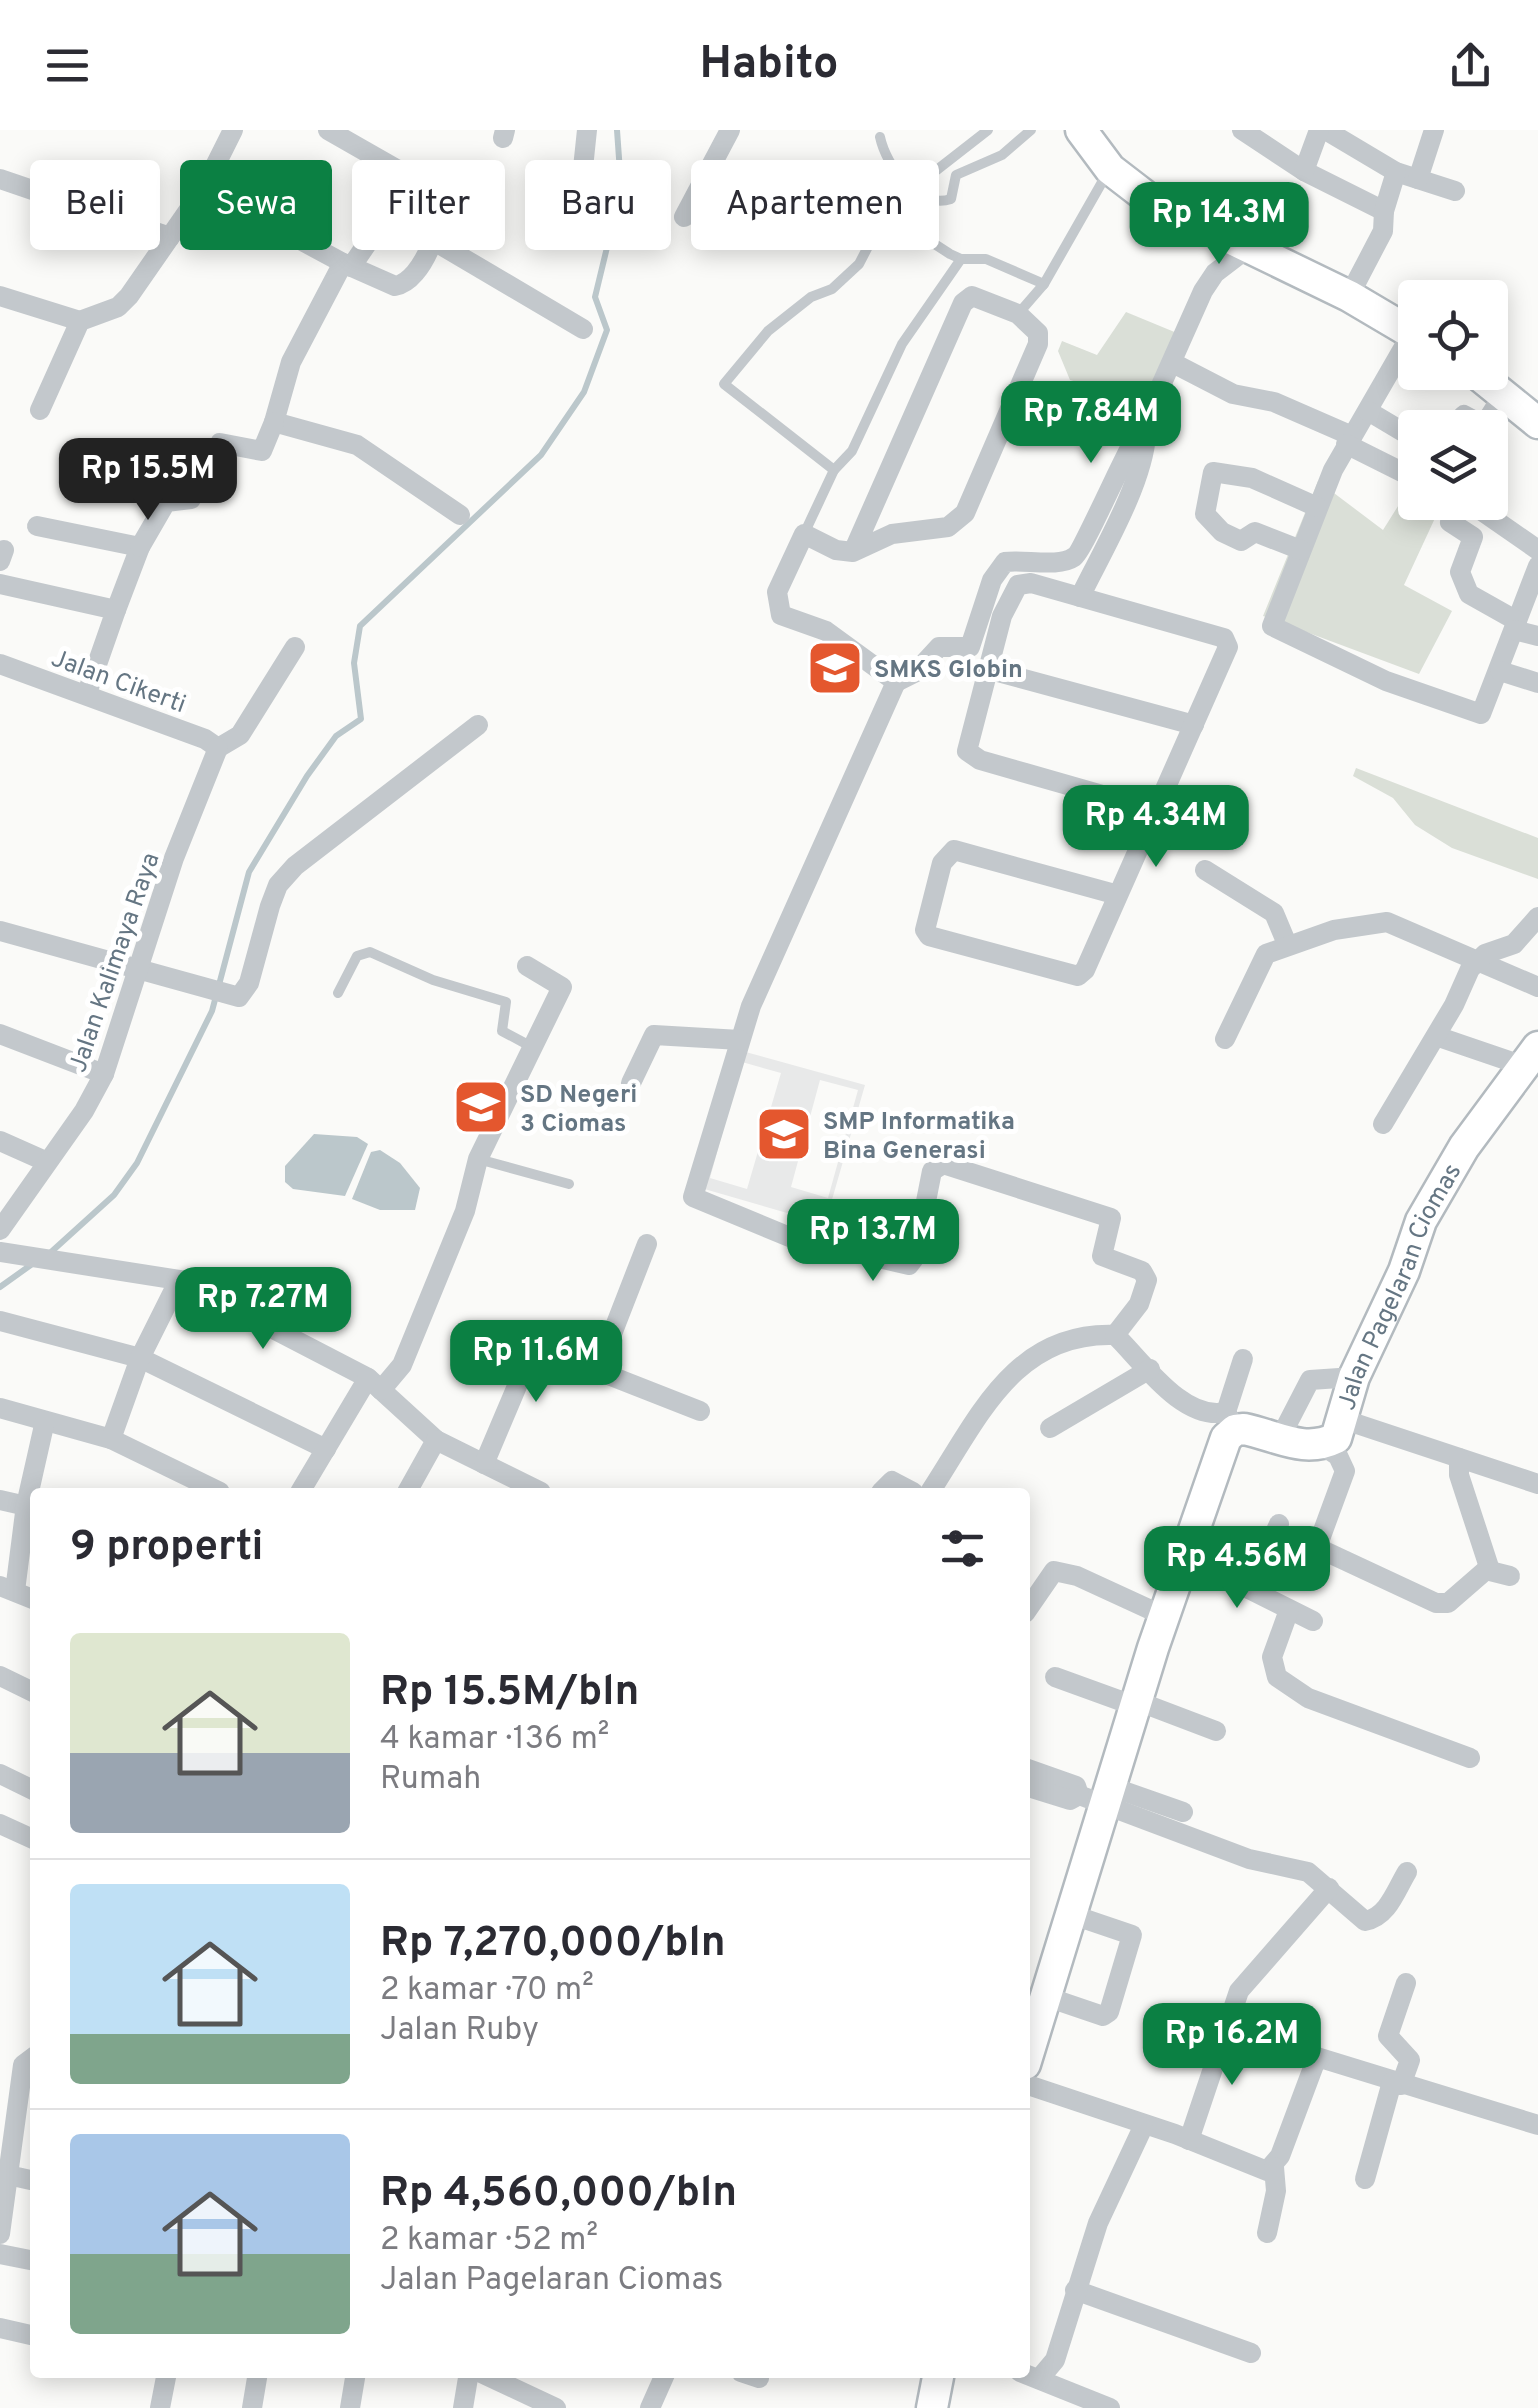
<!DOCTYPE html>
<html lang="id">
<head>
<meta charset="utf-8">
<style>
	body { margin:0; font-family:Overpass,sans-serif; background:#f7f7f7; color:#2b2b33; height:100vh; display:flex; flex-direction:column; font-size:38px; white-space:nowrap }
	* { box-sizing:border-box; margin:0 }
	p { font-size:32px; color:#7c7c81 }
	.icon { flex:none; width:55px; height:55px; fill:none; stroke:currentColor; stroke-width:2; stroke-linecap:round; stroke-linejoin:round }
	.map { position:relative; flex:1; overflow:hidden }
	.details { position:absolute; left:30px; top:1358px; width:1000px; height:890px; display:flex; flex-direction:column; background:#fff; border-radius:10px; box-shadow:0 5px 25px #0003 }
	.details>* { flex:none }
	.top-card { position:absolute; left:30px; top:30px; width:1000px; height:90px; display:flex; gap:20px }
	.fabs { position:absolute; left:1398px; top:150px; display:grid; gap:20px }
	.fabs a { display:grid; place-items:center; width:110px; height:110px; border-radius:10px; background:#fff; box-shadow:0 5px 25px #0003; font-size:50px }
	.price { position:absolute; translate:-50% -85px; padding:0 22px; border-radius:20px; background:#0b8043; color:#fff; font-size:32px; line-height:65px; filter:drop-shadow(0 2px 5px #0008) }
	.price::after { content:''; position:absolute; left:50%; top:60px; width:30px; height:22px; margin-left:-15px; background:inherit; clip-path:polygon(0 0,100% 0,50% 100%) }
	.price.active { background:#222; color:#fff }
	ul { padding:0; list-style:none }
	li { display:flex; align-items:center; gap:30px; height:250px; padding:0 40px }
	li+li { border-top:2px solid #e1e1e2 }
	li span { display:grid; place-items:center; flex:none; width:280px; height:200px; border-radius:10px; color:#555 }
	li>.icon { margin-inline-start:auto }
	span .icon { width:120px; height:120px; fill:#fffc; stroke-width:1 }
	li b { font-size:42px }
	h2 { display:flex; justify-content:space-between; align-items:center; height:120px; padding:0 40px; font-size:42px }
	.tag { padding:0 35px; border-radius:10px; background:#fff; box-shadow:0 5px 25px #0003; font-size:35px; line-height:90px }
	.tag.active { background:#0b8043; color:#fff }
	header { display:flex; justify-content:space-between; align-items:center; height:130px; padding:0 40px; background:#fff; font-size:45px; font-weight:700 }
	.map>svg:first-child { display:block }
	.built { fill:#e8e9e9; fill-rule:evenodd }
	.green { fill:#dadfd7 }
	.water { fill:#bbc7cb }
	.lines { fill:none; stroke-linecap:round; stroke-linejoin:round }
	.stream { stroke:#bbc7cb; stroke-width:6 }
	.secondary-casing { stroke:#b3babf; stroke-width:35 }
	.service { stroke:#c3c8cc; stroke-width:10 }
	.minor { stroke:#c3c8cc; stroke-width:20 }
	.secondary { stroke:#fff; stroke-width:30 }
	.labels { text-anchor:middle; stroke-width:10; stroke-linejoin:round; paint-order:stroke }
	.poi-label { font-size:25px; font-weight:bold; fill:#657683; stroke:#fff; text-anchor:start }
	.street-label { font-size:25px; fill:#657683; stroke:#fff }
</style>
</head>
<body>
<header><svg class="icon" aria-label="menu" viewBox="0 0 24 24"><path d="M4 6h16M4 12h16M4 18h16"/></svg>Habito<svg class="icon" aria-label="share" viewBox="0 0 24 24"><path d="M12 15V3M7 8l5-5 5 5M5 13v7h14v-7"/></svg></header>
<div class="map">
<svg width="1538" height="2278" viewBox="0 0 1538 2278">
	<rect width="100%" height="100%" fill="#fafaf8"/>
	<!-- built -->
	<path class="built" d="M742 921 865 955 825 1094 701 1058ZM742 932 781 943 747 1059 710 1048ZM820 950 858 960 828 1068 791 1057Z"/>
	<!-- green -->
	<g class="green">
		<path d="M1126 182 1189 208 1162 264 1143 259 1141 271 1070 250 1058 221 1062 211 1097 225Z"/>
		<path d="M1415 349V372L1442 373 1404 455 1452 481 1419 544 1263 486 1318 351 1383 400Z"/>
		<path d="M1356 638 1538 708V749L1452 718 1415 695 1393 668 1353 646Z"/>
	</g>
	<!-- water -->
	<g class="water">
		<path d="M314 1004 357 1007 368 1014 345 1066 293 1059 285 1052V1036Z"/>
		<path d="M380 1020 400 1033 420 1058 415 1080H380L352 1069 371 1022Z"/>
	</g>
	<g class="lines">
		<!-- stream -->
		<g class="stream">
			<path d="M50 1123 114 1065 137 1033 212 881 249 742 307 646 336 606 361 589 354 533 360 496 541 325 584 262 607 200 595 167 610 105 623 84 617 0"/>
			<path d="M0 1157 35 1132"/>
		</g>
		<!-- secondary casing -->
		<g class="secondary-casing">
			<g id="secondary">
				<path d="M1081 0 1110 39 1149 69 1349 166 1415 205"/>
				<path d="M1475 242 1538 293"/>
				<path id="s1" d="M1025 1934 1153 1518 1226 1308 1235 1300 1244 1299C1278 1306 1304 1324 1336 1308L1354 1247 1404 1141 1421 1091 1464 1017 1538 917"/>
				<path d="M932 2278 939 2242"/>
			</g>
		</g>
		<!-- service -->
		<g class="service">
			<path d="M880 7C886 35 917 80 951 69L956 45 1002 25 1031 0"/>
			<path d="M885 82 950 124 961 129H986L1044 154 1109 40"/>
			<path d="M961 129 902 214 852 321 834 340 724 254 768 201 811 167 832 159 859 134 888 78 988 0"/>
			<path d="M1018 184 1044 154"/>
			<path d="M804 404 834 340"/>
			<path d="M338 863 357 826 370 822 433 850 506 872 502 901 532 917"/>
			<path d="M478 1029 569 1054"/>
		</g>
		<!-- minor -->
		<g class="minor">
			<path d="M328 0 412 48 351 137"/>
			<path d="M587 0 583 38 599 52 588 88"/>
			<path d="M1242 0 1304 41 1384 81"/>
			<path d="M1327 1 1396 42 1455 61"/>
			<path d="M503 8 505 0"/>
			<path d="M1304 41 1319 0"/>
			<path d="M0 49 170 107"/>
			<path d="M1418 49 1434 0"/>
			<path d="M204 58 343 133 395 156C424 151 445 88 440 62L412 48"/>
			<path d="M684 87 730 0"/>
			<path d="M434 111 583 199"/>
			<path d="M343 133 291 232 274 292 357 315 460 385"/>
			<path d="M0 166 80 191"/>
			<path d="M1349 166 1383 101 1384 81 1396 42"/>
			<path d="M1412 203 1333 340 1272 496 1386 551 1481 584 1538 436"/>
			<path d="M1173 233 1233 264 1274 272 1352 306"/>
			<path d="M40 280 80 191 118 177 129 166 204 58 233 0"/>
			<path d="M1368 281 1415 309"/>
			<path d="M1451 298 1464 285 1481 294 1486 292 1505 262"/>
			<path d="M1346 314 1404 343 1415 332"/>
			<path d="M1456 372 1450 392 1473 407 1460 442 1469 464 1517 491"/>
			<path d="M1469 372 1538 420"/>
			<path d="M37 396 140 417 116 480"/>
			<path d="M140 417 166 372 191 369 220 313 262 321 274 292"/>
			<path d="M1301 420 1255 402 1241 411 1222 402 1205 384 1213 342 1252 348 1317 377"/>
			<path d="M853 422 963 173 972 166 1018 184 1038 203V214L965 383 948 397 892 404 853 422 836 420 804 404 777 462 781 485 826 501 896 552 916 542 939 517H970L992 450 1005 432C1024 429 1058 438 1074 427 1083 422 1130 311 1146 289"/>
			<path d="M0 431 4 420"/>
			<path d="M0 454 116 480 87 563"/>
			<path d="M1080 467C1102 421 1152 340 1146 289L1203 161 1215 143 1249 117"/>
			<path d="M1514 500 1538 506"/>
			<path d="M0 534 205 609 218 618"/>
			<path d="M987 539 1194 595"/>
			<path d="M1500 541 1538 553"/>
			<path d="M896 552 751 876 693 1067 792 1108 909 1135 915 1127 932 1041 943 1034 1111 1088 1102 1126 1142 1141 1147 1150 1139 1174 1115 1205C1014 1201 978 1289 930 1362"/>
			<path d="M218 618 240 605 295 517"/>
			<path d="M1205 740 1274 783 1287 814"/>
			<path d="M1118 765 954 720 942 733 925 800 929 806 1078 846 1085 840 1228 517 1224 508 1031 453 1018 455 1002 486 967 621 980 630 1155 680"/>
			<path d="M0 801 239 867 249 853 270 776 278 755 295 736 478 595"/>
			<path d="M0 904 104 944"/>
			<path d="M1436 906 1521 935"/>
			<path d="M1225 909 1266 824 1334 800 1387 792 1538 857"/>
			<path d="M631 953 654 905 740 910"/>
			<path d="M1383 994 1454 875 1470 839 1485 824 1514 814 1538 787"/>
			<path d="M0 1011 45 1031"/>
			<path d="M0 1100 84 981 104 944 174 728 218 618"/>
			<path d="M0 1122 179 1150 368 1248 436 1310 407 1362"/>
			<path d="M0 1191 140 1228 326 1319"/>
			<path d="M1115 1205C1142 1231 1183 1292 1226 1282"/>
			<path d="M598 1240 647 1114"/>
			<path d="M381 1260 402 1235 465 1081 478 1029 562 857 527 836"/>
			<path d="M0 1278 111 1309 220 1362"/>
			<path d="M1345 1290 1538 1354"/>
			<path d="M1232 1293 1226 1282 1243 1229"/>
			<path d="M1050 1298 1150 1239"/>
			<path d="M1280 1308 1310 1250 1354 1247"/>
			<path d="M111 1309 140 1228 179 1150"/>
			<path d="M436 1310 541 1362"/>
			<path d="M1459 1328V1345L1490 1440"/>
			<path d="M484 1334 528 1230 542 1219 700 1281"/>
			<path d="M300 1362 368 1248"/>
			<path d="M881 1362 892 1351 913 1362"/>
			<path d="M0 1370 35 1378"/>
			<path d="M1318 1418 1436 1473H1448L1486 1440 1510 1446"/>
			<path d="M1183 1426 1313 1491"/>
			<path d="M1309 1439 1345 1341 1338 1326 1323 1316"/>
			<path d="M0 1456 35 1470"/>
			<path d="M1249 1459 1279 1394"/>
			<path d="M15 1461 26 1375 45 1291"/>
			<path d="M1289 1480 1272 1527 1277 1547 1308 1568 1470 1628"/>
			<path d="M1025 1483 1054 1441 1077 1446 1164 1486"/>
			<path d="M0 1546 35 1563"/>
			<path d="M1055 1547 1135 1576"/>
			<path d="M1137 1571 1216 1601"/>
			<path d="M1025 1638 1076 1656 1079 1665 1249 1729 1308 1742 1365 1791C1388 1787 1396 1760 1407 1742"/>
			<path d="M0 1644 35 1661"/>
			<path d="M1025 1656 1070 1670 1079 1665"/>
			<path d="M1112 1657 1183 1682"/>
			<path d="M0 1694 35 1710"/>
			<path d="M1047 1867 1103 1886 1109 1882 1132 1805 1073 1785"/>
			<path d="M1025 1954 1175 2004 1267 2041 1280 2026 1317 1927 1538 1995"/>
			<path d="M1401 1955 1410 1930 1388 1906 1406 1853"/>
			<path d="M1189 2010 1239 1861 1329 1758"/>
			<path d="M8 2045 35 2051"/>
			<path d="M1365 2049 1392 1952"/>
			<path d="M1267 2103 1276 2061 1274 2037"/>
			<path d="M0 2104 23 1935 35 1926"/>
			<path d="M0 2124 35 2131"/>
			<path d="M1075 2160 1251 2223"/>
			<path d="M0 2198 35 2206"/>
			<path d="M479 2242 556 2278"/>
			<path d="M741 2242 759 2248"/>
			<path d="M1020 2242 1110 2278"/>
			<path d="M1039 2249 1055 2230 1098 2093 1143 1997"/>
			<path d="M160 2278 167 2242"/>
			<path d="M252 2278 258 2242"/>
			<path d="M350 2278 356 2242"/>
			<path d="M463 2278 469 2242"/>
			<path d="M650 2278 666 2242"/>
		</g>
		<!-- secondary -->
		<use href="#secondary" class="secondary"/>
	</g>
	<!-- icons -->
	<defs>
		<g id="school-square" transform="scale(2.875)"><rect x="-9" y="-9" width="18" height="18" rx="4" fill="#e4572e" stroke="#fff"/><path d="M0-5L7-2L0 1L-7-2ZM-4 1L0 2.5L4 1V4Q0 6-4 4Z" fill="#fff"/></g>
	</defs>
	<g fill-rule="evenodd">
		<use href="#school-square" x="835" y="538"/>
		<use href="#school-square" x="481" y="977"/>
		<use href="#school-square" x="784" y="1004"/>
	</g>
	<g class="labels">
		<!-- poi labels -->
		<g class="poi-label">
			<text x="874" y="547">SMKS Globin</text>
			<text x="520" y="972">SD Negeri<tspan x="520" dy="29">3 Ciomas</tspan></text>
			<text x="823" y="999">SMP Informatika<tspan x="823" dy="29">Bina Generasi</tspan></text>
		</g>
		<!-- street labels -->
		<g class="street-label">
			<text transform="translate(119 550) rotate(20)" y="9">Jalan Cikerti</text>
			<text transform="translate(113 832) rotate(-71)" y="9">Jalan Kalimaya Raya</text>
			<text dy="9" stroke="none"><textPath href="#s1" startOffset="938">Jalan Pagelaran Ciomas</textPath></text>
		</g>
	</g>
</svg>
<div class="fabs">
<a><svg class="icon" aria-label="locate" viewBox="0 0 24 24"><circle cx="12" cy="12" r="6"/><path d="M12 2v4M12 18v4M2 12h4M18 12h4"/></svg></a>
<a><svg class="icon" aria-label="layers" viewBox="0 0 24 24"><path d="M12 4l9 5-9 5-9-5zM3 14l9 5 9-5"/></svg></a>
</div>
<b class="price" style="left:1219px;top:137px">Rp 14.3M</b>
<b class="price" style="left:1091px;top:336px">Rp 7.84M</b>
<b class="price active" style="left:148px;top:393px">Rp 15.5M</b>
<b class="price" style="left:1156px;top:740px">Rp 4.34M</b>
<b class="price" style="left:873px;top:1154px">Rp 13.7M</b>
<b class="price" style="left:263px;top:1222px">Rp 7.27M</b>
<b class="price" style="left:536px;top:1275px">Rp 11.6M</b>
<b class="price" style="left:1237px;top:1481px">Rp 4.56M</b>
<b class="price" style="left:1232px;top:1958px">Rp 16.2M</b>
<div class="top-card">
<a class="tag">Beli</a>
<a class="tag active">Sewa</a>
<a class="tag">Filter</a>
<a class="tag">Baru</a>
<a class="tag">Apartemen</a>
</div>
<section class="details">
<h2>9 properti<svg class="icon" aria-label="filters" viewBox="0 0 24 24"><path d="M4 7h16M4 17h16"/><circle cx="9" cy="7" r="2"/><circle cx="15" cy="17" r="2"/></svg></h2>
<ul>
<li><span style="background:linear-gradient(#dfe7d0 60%,#9aa5b1 0)"><svg class="icon" aria-label="home" viewBox="0 0 24 24"><path d="M3 11l9-7 9 7M6 9v11h12V9"/></svg></span><div><b>Rp 15.5M/bln</b><p>4 kamar · 136 m²</p><p>Rumah</p></div></li>
<li><span style="background:linear-gradient(#bfe0f5 75%,#7fa58c 0)"><svg class="icon" aria-label="home" viewBox="0 0 24 24"><path d="M3 11l9-7 9 7M6 9v11h12V9"/></svg></span><div><b>Rp 7,270,000/bln</b><p>2 kamar · 70 m²</p><p>Jalan Ruby</p></div></li>
<li><span style="background:linear-gradient(#a9c7e8 60%,#7fa58c 0)"><svg class="icon" aria-label="home" viewBox="0 0 24 24"><path d="M3 11l9-7 9 7M6 9v11h12V9"/></svg></span><div><b>Rp 4,560,000/bln</b><p>2 kamar · 52 m²</p><p>Jalan Pagelaran Ciomas</p></div></li>
</ul>
</section>
</div>
</body>
</html>
